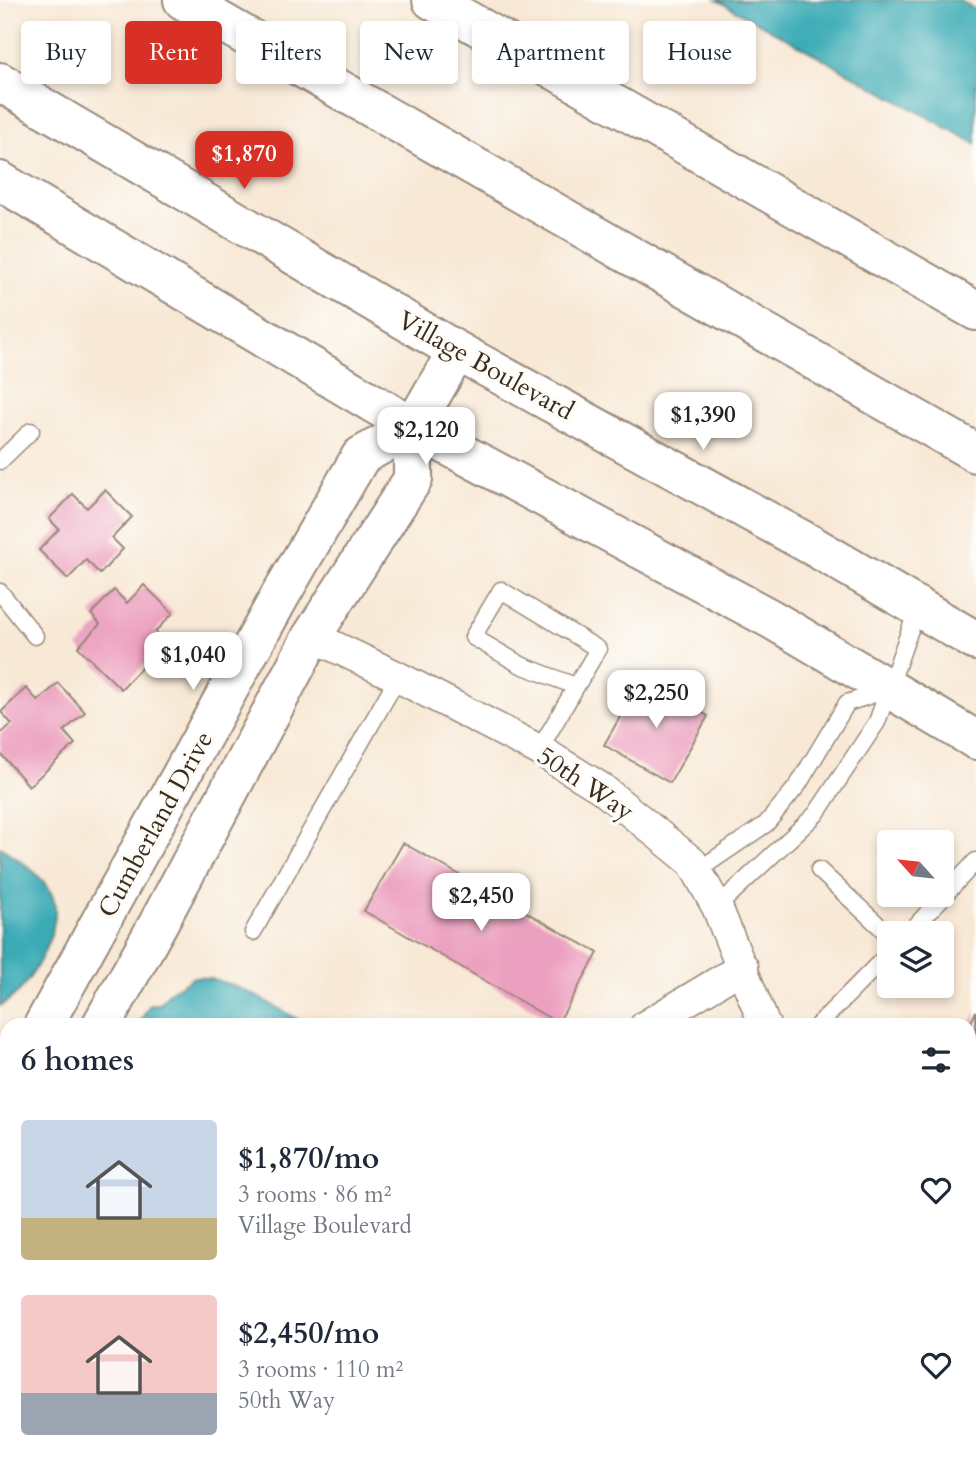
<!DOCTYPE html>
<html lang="en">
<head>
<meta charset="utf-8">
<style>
	body { margin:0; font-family:Cardo,serif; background:#f6f6f7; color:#1f2937; height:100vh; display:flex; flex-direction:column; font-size:26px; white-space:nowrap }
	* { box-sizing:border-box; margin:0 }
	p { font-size:23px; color:#747a83 }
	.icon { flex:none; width:38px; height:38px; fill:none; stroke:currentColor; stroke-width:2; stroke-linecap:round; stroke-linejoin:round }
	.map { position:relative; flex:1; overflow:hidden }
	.side { position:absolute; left:0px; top:1018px; width:976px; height:450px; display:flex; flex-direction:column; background:#fff; border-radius:21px 21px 0 0; box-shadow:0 4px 10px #0003 }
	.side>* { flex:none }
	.banner { position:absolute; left:21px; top:21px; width:934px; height:63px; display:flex; gap:14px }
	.needle { width:46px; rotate:297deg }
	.fabs { position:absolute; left:877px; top:830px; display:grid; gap:14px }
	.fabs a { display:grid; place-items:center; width:77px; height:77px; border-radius:7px; background:#fff; box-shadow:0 4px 10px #0003; font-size:35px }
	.price { position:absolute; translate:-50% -60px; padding:0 16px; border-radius:14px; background:#fff; color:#222; font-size:23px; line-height:46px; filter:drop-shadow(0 2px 4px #0008) }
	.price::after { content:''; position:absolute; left:50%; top:42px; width:21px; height:16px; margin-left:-10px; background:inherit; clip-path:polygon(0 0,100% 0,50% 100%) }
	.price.current { background:#d93025; color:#fff }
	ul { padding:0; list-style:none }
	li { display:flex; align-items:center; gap:21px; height:175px; padding:0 21px }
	li span { display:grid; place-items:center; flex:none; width:196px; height:140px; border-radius:7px; color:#555 }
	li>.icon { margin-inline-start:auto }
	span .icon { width:84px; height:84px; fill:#fffc; stroke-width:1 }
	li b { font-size:30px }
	h2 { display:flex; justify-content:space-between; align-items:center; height:84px; padding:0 21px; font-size:30px }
	.chip { padding:0 24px; border-radius:7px; background:#fff; box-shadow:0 4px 10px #0003; font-size:24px; line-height:63px }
	.chip.current { background:#d93025; color:#fff }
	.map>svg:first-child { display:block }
	.green { fill:#76ca8d; stroke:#587a56; stroke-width:2 }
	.water { fill:#3aabb6; stroke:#3a6a6a; stroke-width:2 }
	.building { fill:#eca0c0 }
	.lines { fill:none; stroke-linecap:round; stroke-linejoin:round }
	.lane-casing { stroke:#9a897a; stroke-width:19 }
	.street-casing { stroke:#9a897a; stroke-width:33 }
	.secondary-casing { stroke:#9a897a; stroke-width:42 }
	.highway-casing { stroke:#9a897a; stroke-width:42 }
	.path { stroke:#9a897a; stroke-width:4.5; stroke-dasharray:2 5; stroke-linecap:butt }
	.lane { stroke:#fff; stroke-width:16 }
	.street { stroke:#fff; stroke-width:30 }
	.secondary { stroke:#fff; stroke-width:38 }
	.highway { stroke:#fff; stroke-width:38 }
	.labels { text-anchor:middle; stroke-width:7; stroke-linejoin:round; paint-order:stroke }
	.street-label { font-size:26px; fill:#3b2a1e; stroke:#fdfcf7 }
</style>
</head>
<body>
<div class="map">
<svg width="976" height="1468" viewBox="0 0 976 1468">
	<rect width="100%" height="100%" fill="#fdfcf7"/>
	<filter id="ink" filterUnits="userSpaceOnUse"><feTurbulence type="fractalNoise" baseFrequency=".0143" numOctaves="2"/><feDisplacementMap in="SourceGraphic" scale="14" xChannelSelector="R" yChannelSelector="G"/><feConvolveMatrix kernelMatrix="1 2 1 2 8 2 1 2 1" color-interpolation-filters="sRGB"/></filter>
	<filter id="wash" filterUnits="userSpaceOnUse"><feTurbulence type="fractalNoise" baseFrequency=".00686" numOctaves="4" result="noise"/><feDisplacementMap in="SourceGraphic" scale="28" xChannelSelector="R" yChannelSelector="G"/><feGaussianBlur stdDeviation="1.57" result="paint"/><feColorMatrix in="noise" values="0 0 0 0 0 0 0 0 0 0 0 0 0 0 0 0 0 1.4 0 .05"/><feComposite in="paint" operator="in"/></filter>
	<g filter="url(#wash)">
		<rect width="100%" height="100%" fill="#f8e8d6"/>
		<!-- green -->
		<path class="green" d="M976 1282V1468H890L893 1461H970V1296Z"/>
		<!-- water -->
		<g class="water">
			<path d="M717 0H959L976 10V144Z"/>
			<path d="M0 847C18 859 43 875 52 895 64 921 38 969 21 989 15 996 7 1001 0 1006Z"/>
			<path d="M194 977C234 978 274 1007 308 1025H138L150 1005 159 1004 172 990Z"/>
			<path d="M352 1461H549L545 1468H348Z"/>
		</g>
		<g id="blocks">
			<!-- building -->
			<g class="building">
				<path d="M105 490 132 517 112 538 123 549 100 574 86 560 68 579 39 550 59 529 49 519 73 494 87 508Z"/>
				<path d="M144 585 173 613 155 632 166 642 121 689 78 647 100 624 91 614 114 590 127 603Z"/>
				<path d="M642 678 708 716 670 783 604 745Z"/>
				<path d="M58 683 85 712 64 731 75 744 29 786 0 753V734L12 724 1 712 26 688 38 701Z"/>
				<path d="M403 843 598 953 558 1023 364 911Z"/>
				<path d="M976 1011V1054L970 1051V1025Z"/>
				<path d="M7 1407V1461H31L23 1468H0V1412Z"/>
			</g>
		</g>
	</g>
	<g filter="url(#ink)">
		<use href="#blocks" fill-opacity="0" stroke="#9a897a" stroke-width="2"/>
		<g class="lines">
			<!-- lane casing -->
			<g class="lane-casing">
				<g id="lane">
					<path d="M0 461 31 431"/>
					<path d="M0 592 35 636"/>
					<path d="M539 750 598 649 501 590 473 637 521 665 575 686"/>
					<path d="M819 870 889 935"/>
					<path d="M697 871 766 824 798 785 847 703 884 691"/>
					<path d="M717 907 816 814 877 722 918 607"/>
					<path d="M253 932 398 677"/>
					<path d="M909 933 976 861"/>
					<path d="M817 1026 889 953"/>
					<path d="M970 1152 976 1155"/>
					<path d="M178 1461 183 1468"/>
					<path d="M635 1468 638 1461"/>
				</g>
			</g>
			<!-- street casing -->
			<g class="street-casing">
				<g id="street">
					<path d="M312 636 398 677 539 750 601 788 692 862 717 907 765 1026"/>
					<path d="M645 1026 743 967"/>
					<path d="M0 1267 7 1271"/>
					<path d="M111 1468 112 1461"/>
					<path d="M707 1468 710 1461"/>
				</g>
			</g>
			<!-- secondary casing -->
			<g class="secondary-casing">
				<g id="secondary">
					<path d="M0 82 457 351 813 546 976 641"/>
					<path d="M0 181 413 427 771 619 976 740"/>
					<path d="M43 1026 280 596 361 456 413 427"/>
					<path d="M101 1026 158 924 312 636 413 479V427L457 351"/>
					<path d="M0 1100 7 1088"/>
					<path d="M0 1194 7 1182"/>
				</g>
			</g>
			<!-- highway casing -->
			<g class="highway-casing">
				<g id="highway">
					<path d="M183 0 976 453"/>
					<path d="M432 0 976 311"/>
				</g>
			</g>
			<!-- path -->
			<path class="path" d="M314 1468 318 1461"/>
			<!-- lane -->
			<use href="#lane" class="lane"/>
			<!-- street -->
			<use href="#street" class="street"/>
			<!-- secondary -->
			<use href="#secondary" class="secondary"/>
			<!-- highway -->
			<use href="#highway" class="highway"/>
		</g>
	</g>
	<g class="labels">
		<!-- street labels -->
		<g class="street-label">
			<text transform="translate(486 365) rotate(29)" y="9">Village Boulevard</text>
			<text transform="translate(586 783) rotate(34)" y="9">50th Way</text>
			<text transform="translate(155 824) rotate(-61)" y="9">Cumberland Drive</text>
		</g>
	</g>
</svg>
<div class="fabs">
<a><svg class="needle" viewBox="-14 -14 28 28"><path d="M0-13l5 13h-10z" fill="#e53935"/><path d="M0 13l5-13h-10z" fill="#747a83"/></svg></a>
<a><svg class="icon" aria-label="layers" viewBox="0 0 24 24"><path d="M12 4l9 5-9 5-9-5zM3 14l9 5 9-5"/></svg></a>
</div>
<b class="price current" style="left:244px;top:191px">$1,870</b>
<b class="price" style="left:703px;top:452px">$1,390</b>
<b class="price" style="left:426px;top:467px">$2,120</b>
<b class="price" style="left:193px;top:692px">$1,040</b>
<b class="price" style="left:656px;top:730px">$2,250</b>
<b class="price" style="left:481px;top:933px">$2,450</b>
<div class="banner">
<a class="chip">Buy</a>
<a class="chip current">Rent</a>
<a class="chip">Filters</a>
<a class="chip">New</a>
<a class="chip">Apartment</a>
<a class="chip">House</a>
</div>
<section class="side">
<h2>6 homes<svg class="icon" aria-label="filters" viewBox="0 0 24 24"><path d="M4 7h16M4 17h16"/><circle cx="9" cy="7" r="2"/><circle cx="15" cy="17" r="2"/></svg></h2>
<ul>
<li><span style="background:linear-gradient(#c9d6e8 70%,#c2b280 0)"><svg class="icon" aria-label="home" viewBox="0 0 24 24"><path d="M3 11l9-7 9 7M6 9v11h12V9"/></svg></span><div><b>$1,870/mo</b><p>3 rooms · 86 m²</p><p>Village Boulevard</p></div><svg class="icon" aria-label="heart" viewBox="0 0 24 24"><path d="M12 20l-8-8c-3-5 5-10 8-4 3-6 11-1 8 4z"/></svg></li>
<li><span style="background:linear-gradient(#f6c9c9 70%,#9aa5b1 0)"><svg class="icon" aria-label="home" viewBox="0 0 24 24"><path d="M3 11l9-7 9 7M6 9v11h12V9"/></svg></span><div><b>$2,450/mo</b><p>3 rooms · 110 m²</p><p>50th Way</p></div><svg class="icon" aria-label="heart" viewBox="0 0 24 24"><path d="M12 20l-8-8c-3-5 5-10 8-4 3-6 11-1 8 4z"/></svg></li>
</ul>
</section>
</div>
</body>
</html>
